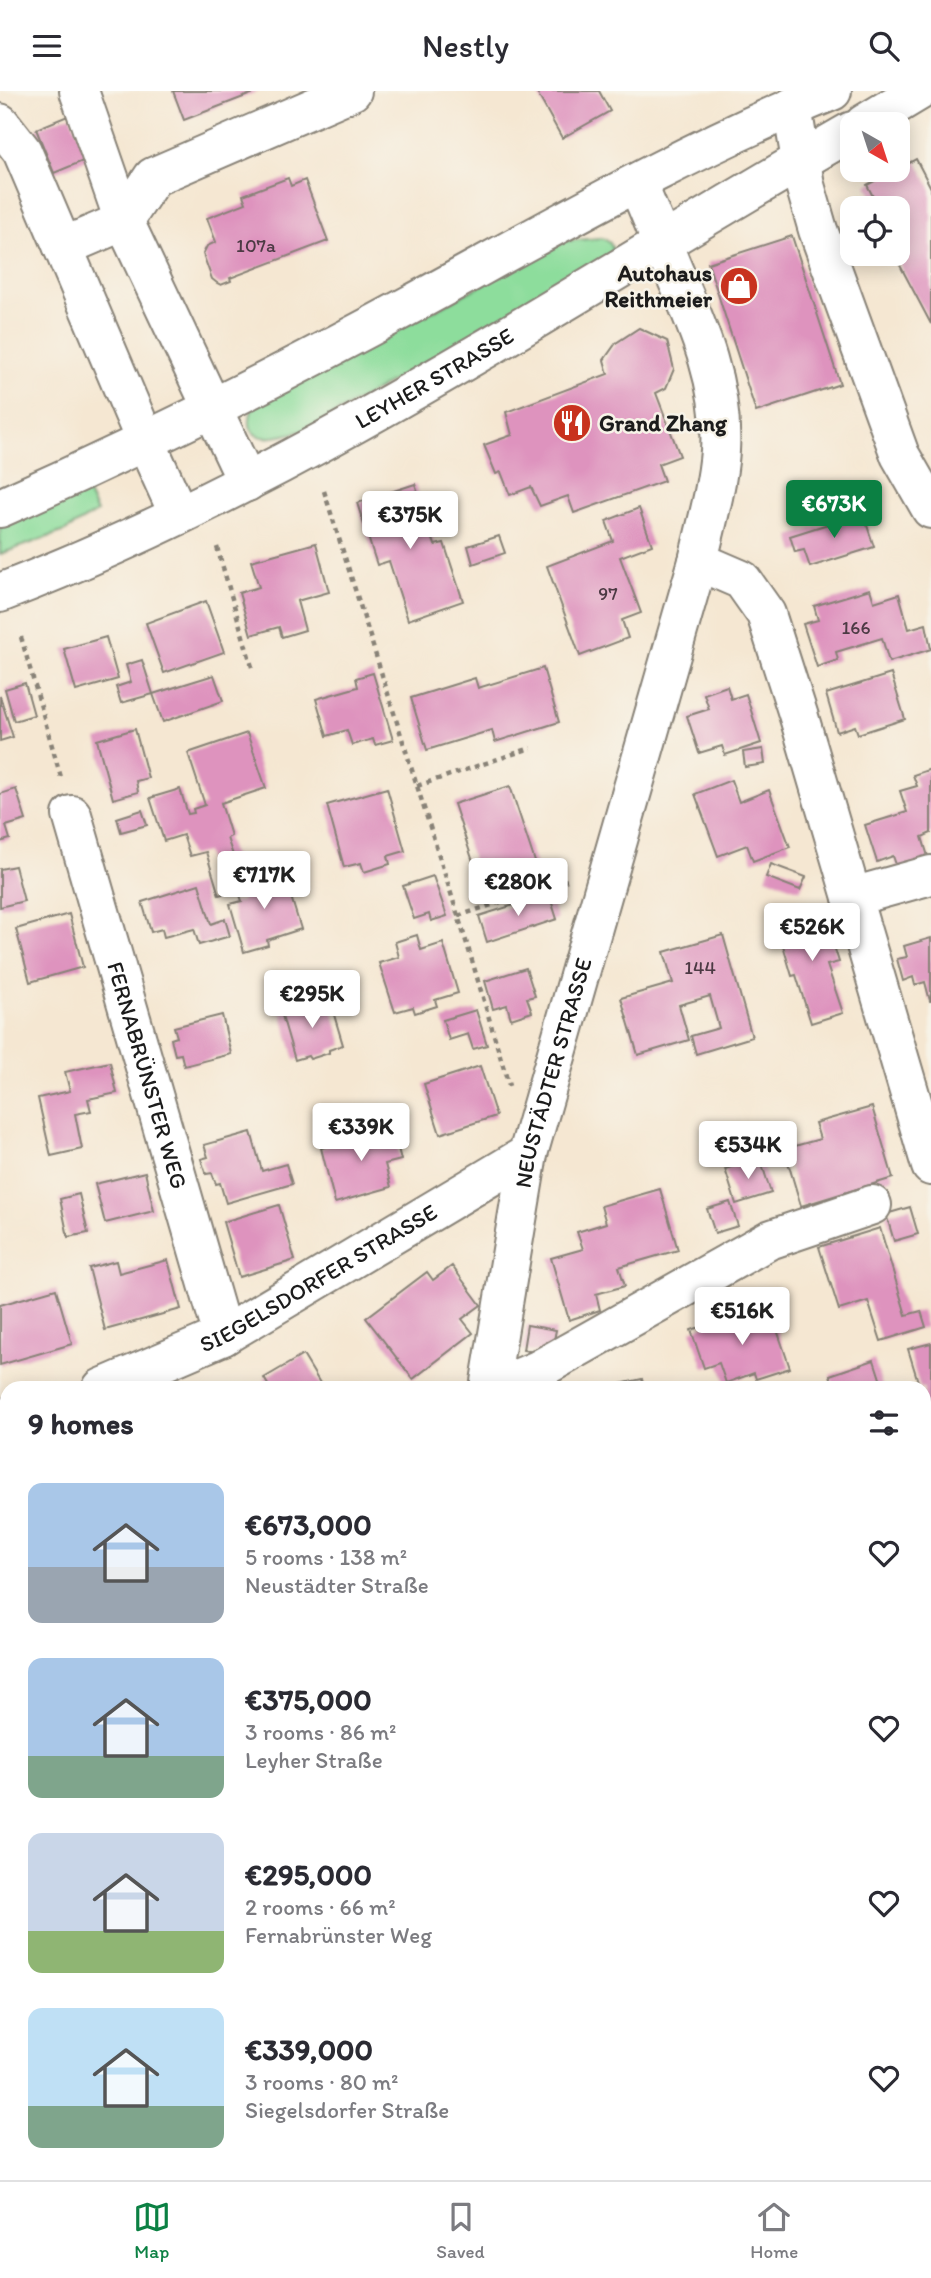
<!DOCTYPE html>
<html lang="en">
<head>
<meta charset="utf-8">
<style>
	body { margin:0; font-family:Itim,sans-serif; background:#f7f7f7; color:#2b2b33; height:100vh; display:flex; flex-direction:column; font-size:26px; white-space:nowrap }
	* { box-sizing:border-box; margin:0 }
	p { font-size:23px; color:#7c7c81 }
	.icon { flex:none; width:38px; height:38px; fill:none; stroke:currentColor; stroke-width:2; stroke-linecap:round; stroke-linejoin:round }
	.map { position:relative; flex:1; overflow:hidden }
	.side { position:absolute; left:0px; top:1290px; width:931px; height:800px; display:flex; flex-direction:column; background:#fff; border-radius:21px 21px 0 0; box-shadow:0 4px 18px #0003 }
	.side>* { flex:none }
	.needle { width:46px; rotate:141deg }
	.controls { position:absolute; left:840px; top:21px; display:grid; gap:14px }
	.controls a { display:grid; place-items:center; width:70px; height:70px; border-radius:14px; background:#fff; box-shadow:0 4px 18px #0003; font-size:35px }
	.price { position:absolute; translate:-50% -60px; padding:0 16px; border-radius:7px; background:#fff; color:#222; font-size:23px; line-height:46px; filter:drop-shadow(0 2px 4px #0008) }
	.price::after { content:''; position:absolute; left:50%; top:42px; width:21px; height:16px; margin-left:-10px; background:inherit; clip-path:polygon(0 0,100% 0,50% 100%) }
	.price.on { background:#0b8043; color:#fff }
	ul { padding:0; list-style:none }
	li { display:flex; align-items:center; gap:21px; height:175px; padding:0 28px }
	li span { display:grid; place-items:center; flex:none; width:196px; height:140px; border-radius:14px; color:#555 }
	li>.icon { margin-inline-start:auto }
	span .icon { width:84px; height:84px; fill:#fffc; stroke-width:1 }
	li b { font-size:30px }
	h2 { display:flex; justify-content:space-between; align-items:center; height:84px; padding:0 28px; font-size:30px }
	header { display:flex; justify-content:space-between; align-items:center; height:91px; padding:0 28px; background:#fff; font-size:32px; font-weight:600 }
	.tabs { display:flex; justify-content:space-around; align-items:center; height:98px; border-top:2px solid #e1e1e2; background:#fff; font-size:19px; color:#7c7c81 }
	.tabs a { display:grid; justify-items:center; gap:4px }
	.tabs .on { color:#0b8043 }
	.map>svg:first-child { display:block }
	.green { fill:#8ddd9c; stroke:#547c5c; stroke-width:2 }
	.building { fill:#de93be }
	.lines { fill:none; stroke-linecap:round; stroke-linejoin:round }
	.minor-casing { stroke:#888277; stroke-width:42 }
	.major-casing { stroke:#888277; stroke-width:42 }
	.path { stroke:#888277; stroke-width:4.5; stroke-dasharray:5 5; stroke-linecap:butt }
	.minor { stroke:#fff; stroke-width:38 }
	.major { stroke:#fff; stroke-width:38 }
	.labels { text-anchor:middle; stroke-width:5; stroke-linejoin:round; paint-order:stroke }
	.number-label { font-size:19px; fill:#4c3a44 }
	.poi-label { font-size:23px; font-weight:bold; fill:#1c1c1c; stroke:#f7f3e8; text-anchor:end }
	.street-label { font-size:23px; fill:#1c1c1c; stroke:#f7f3e8 }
</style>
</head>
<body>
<header><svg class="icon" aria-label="menu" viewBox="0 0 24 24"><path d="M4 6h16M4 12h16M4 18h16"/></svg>Nestly<svg class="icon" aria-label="search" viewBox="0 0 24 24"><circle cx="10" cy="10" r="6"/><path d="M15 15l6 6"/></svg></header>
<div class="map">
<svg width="931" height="2089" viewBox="0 0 931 2089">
	<rect width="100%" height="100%" fill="#f7f3e8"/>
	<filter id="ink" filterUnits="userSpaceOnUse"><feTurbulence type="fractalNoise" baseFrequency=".0143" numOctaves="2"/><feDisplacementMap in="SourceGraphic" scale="14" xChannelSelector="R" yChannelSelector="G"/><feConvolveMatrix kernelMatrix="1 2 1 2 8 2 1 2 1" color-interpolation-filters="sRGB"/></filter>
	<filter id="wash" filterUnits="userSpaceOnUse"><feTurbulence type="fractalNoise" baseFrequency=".00686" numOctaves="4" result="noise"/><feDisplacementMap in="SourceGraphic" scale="28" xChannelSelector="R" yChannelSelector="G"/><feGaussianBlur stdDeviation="1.57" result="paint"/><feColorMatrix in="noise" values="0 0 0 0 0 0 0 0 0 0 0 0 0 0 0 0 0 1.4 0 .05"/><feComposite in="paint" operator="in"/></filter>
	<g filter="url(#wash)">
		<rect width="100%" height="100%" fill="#f5e7d2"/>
		<!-- green -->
		<g class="green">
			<path d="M601 147C610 150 612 153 613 161L607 166 309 338C285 344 237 362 253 315L565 150Z"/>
			<path d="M84 395 97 421 65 440 0 463V433Z"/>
			<path d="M931 1360V2089H692L691 2083 924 2082V1362Z"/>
		</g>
		<g id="blocks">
			<!-- building -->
			<g class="building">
				<path d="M173 0H259L184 29Z"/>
				<path d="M536 0H599L610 20 562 47Z"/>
				<path d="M70 24 88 68 54 82 36 38Z"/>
				<path d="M916 68 931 97V233L894 163H898V117H879L867 94Z"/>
				<path d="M288 87 291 95 305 89 328 150 230 187 231 190 221 194 217 192 212 188 203 163 207 155 216 151 207 127 246 112 243 104Z"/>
				<path d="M792 145 840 293 756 321 708 172Z"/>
				<path d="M639 237 667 250 674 278 666 297 656 302 680 365 658 373 664 390 574 422 568 405 540 415 531 396 510 404 501 381 496 383 484 354 512 344 506 321 608 283 604 269 616 252Z"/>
				<path d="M415 393 435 454 444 452 463 510 408 529 389 470 377 474 357 412Z"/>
				<path d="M639 417 652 454 620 466 641 522 622 529 628 547 580 565 547 475 613 450 606 430Z"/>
				<path d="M863 422 874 456 810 476 804 459 795 461 790 445Z"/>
				<path d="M499 445 505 462 473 473 468 455Z"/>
				<path d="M316 452 329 501 297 510 305 539 282 546 279 536 251 544 239 502 259 496 251 470Z"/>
				<path d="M870 498 874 511 899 503 909 538 926 533 931 558 889 571 882 547 836 561 838 569 817 576 803 533 818 529 814 515Z"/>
				<path d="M206 510 224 561 164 582 146 532Z"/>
				<path d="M106 546 118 588 76 600 64 558Z"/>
				<path d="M142 569 153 603 121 612 116 596 131 591 126 574Z"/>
				<path d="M543 577 559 631 495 651 492 639 427 659 411 607 475 587 478 597Z"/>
				<path d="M373 582 393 649 375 654 373 648 352 654 347 639 327 645 316 608 358 596 356 587Z"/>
				<path d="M891 583 905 628 858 643 855 635 837 641 826 603Z"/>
				<path d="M214 584 223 610 163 631 153 603Z"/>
				<path d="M25 592 34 624 14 630 5 598Z"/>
				<path d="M727 595 731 608 746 603 761 652 725 664 722 655 699 662 687 625 709 618 704 603Z"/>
				<path d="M0 605 13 646 0 650Z"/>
				<path d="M135 638 148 687 136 690 138 701 113 708 97 649Z"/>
				<path d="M247 642 266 697 221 712 231 745 227 747 234 767 224 770 233 800 219 804 206 761 190 765 183 744 164 750 150 707 180 698 188 723 194 722 193 718 205 714 188 662Z"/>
				<path d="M763 658 765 673 745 676 743 661Z"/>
				<path d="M931 678V742L922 746 931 775 900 785 893 765 877 771 865 734 907 721 900 700 917 695 913 684Z"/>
				<path d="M731 689 739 711 769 699 790 756 753 770 747 754 718 765 695 703Z"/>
				<path d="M510 695 540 786 484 804 454 713Z"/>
				<path d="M387 697 405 760 388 765 390 773 364 781 361 772 344 776 327 714Z"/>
				<path d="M16 698 26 729 6 735 10 748 0 751V703Z"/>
				<path d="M142 719 147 734 121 741 117 727Z"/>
				<path d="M771 773 806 786 800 799 766 786Z"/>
				<path d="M15 775 24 810 0 816V778Z"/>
				<path d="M276 779 281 794 287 793 301 838 267 849 268 854 244 861 230 813 242 810 236 792Z"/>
				<path d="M433 785 447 825 431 830 429 823 414 828 403 795Z"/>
				<path d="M199 793 211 833 225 828 230 845 199 854 194 838 164 846 162 838 151 841 142 811Z"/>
				<path d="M549 803 557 828 487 851 479 825Z"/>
				<path d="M823 820 839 871 827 874 843 922 811 932 796 884 792 885 777 834Z"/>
				<path d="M69 823 83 876 30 891 16 838Z"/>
				<path d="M417 844 421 859 443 852 458 902 435 909 437 915 415 922 413 916 395 921 379 872 399 866 395 851Z"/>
				<path d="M723 844 752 946 696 963 691 945 719 937 710 905 679 914 689 949 638 964 621 907 673 892 664 861Z"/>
				<path d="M931 847V910H930L925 891 915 894 913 886 903 890 897 868 907 866 904 855Z"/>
				<path d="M526 877 535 905 527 907 532 921 511 928 507 914 493 918 485 890Z"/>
				<path d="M329 907 343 954 329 959V962L310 968 308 965 295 969 281 921Z"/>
				<path d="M476 919 487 954 473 958 468 943 449 949 443 929Z"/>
				<path d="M222 924 231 963 184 975 181 963 175 964 171 948 177 946 174 936Z"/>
				<path d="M110 971 117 1002 88 1008 91 1020 75 1023 82 1058 51 1065 38 1007 70 1000 65 981Z"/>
				<path d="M480 975 496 1025 440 1043 424 993Z"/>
				<path d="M872 1016 893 1087 801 1115 784 1058 820 1048 815 1032Z"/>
				<path d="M391 1029 401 1069 385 1073 391 1096 335 1112 321 1057 376 1042 374 1033Z"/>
				<path d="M251 1041 262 1080 286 1073 292 1093 226 1112 220 1092 216 1093 212 1082 206 1083 201 1068 208 1066 204 1054Z"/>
				<path d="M760 1067 771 1102 736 1113 725 1078Z"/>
				<path d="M145 1081 154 1120 105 1132 95 1093Z"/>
				<path d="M660 1098 678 1159 619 1176 625 1195 596 1203 600 1219 569 1229 551 1167 583 1158 577 1141 606 1132 601 1115Z"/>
				<path d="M79 1103 88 1142 68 1146 60 1108Z"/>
				<path d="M730 1111 738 1135 715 1142 707 1118Z"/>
				<path d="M279 1114 295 1169 239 1186 223 1131Z"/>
				<path d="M910 1116 918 1143 894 1150 886 1123Z"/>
				<path d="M880 1137 906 1224 921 1220 926 1236 881 1250 868 1210 839 1219 819 1156Z"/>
				<path d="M168 1169 181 1218 105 1239 89 1177 116 1170 119 1182Z"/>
				<path d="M452 1175 481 1214 462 1228 473 1242 413 1288 366 1227 427 1181 433 1189Z"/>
				<path d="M56 1198 72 1253 0 1274V1214Z"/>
				<path d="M771 1221 790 1277 756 1288 754 1282 726 1292 719 1272 704 1277 691 1239 735 1224 738 1232Z"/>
				<path d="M527 1234 556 1239 551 1264 523 1259Z"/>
				<path d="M931 1252V1322L927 1323 924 1312V1297H920L908 1258Z"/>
				<path d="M303 1264 323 1297H270L264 1287Z"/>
				<path d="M874 1269 883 1297H834L830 1284Z"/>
				<path d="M642 1288 644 1297H621L620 1293Z"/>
				<path d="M7 1388V1455L0 1457V1390Z"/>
				<path d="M7 1549V1618H6L0 1596V1551Z"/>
				<path d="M7 1660V1692H6L0 1662Z"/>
				<path d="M7 1803V1852L0 1854V1805Z"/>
				<path d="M71 2082H119L120 2089H67L72 2087Z"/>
				<path d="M226 2082H242L243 2089H199Z"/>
				<path d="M303 2082H375L377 2089H296L304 2086Z"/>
				<path d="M536 2082H577V2084L571 2085 572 2089H537Z"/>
				<path d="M601 2082H634L635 2089H602Z"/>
			</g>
		</g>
	</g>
	<g filter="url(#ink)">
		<use href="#blocks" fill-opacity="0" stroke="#888277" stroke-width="2"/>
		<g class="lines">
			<!-- minor casing -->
			<g class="minor-casing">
				<g id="minor">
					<path d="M79 0 124 130 247 391"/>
					<path d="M792 16 805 94 818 139 900 364 931 418"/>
					<path d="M0 32 22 60 145 349 179 424"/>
					<path d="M63 156 124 130 153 86 352 0"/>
					<path d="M698 470 742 489 766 523 799 626 931 1075"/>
					<path id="s1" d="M72 724 223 1245"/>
					<path d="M852 806 931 784"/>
					<path id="s2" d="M102 1297 223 1245 528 1063"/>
					<path id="s3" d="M489 1297 528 1063 698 470C706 434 717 398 720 360 724 296 699 238 674 181 662 152 650 122 637 92"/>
					<path d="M495 1297 538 1279 769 1149 872 1114"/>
					<path d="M0 1328 7 1326"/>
					<path d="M924 1377 931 1375"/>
					<path d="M0 1708 5 1706"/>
					<path d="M428 2082 429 2089"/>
					<path d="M703 2082 704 2089"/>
				</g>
			</g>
			<!-- major casing -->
			<g class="major-casing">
				<g id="major">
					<path d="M864 33 919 0"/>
					<path d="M0 417C140 355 278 286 412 213 550 138 686 59 832 0"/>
					<path id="s4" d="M0 502C303 386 572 200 852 40"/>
				</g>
			</g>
			<!-- path -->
			<g class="path">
				<path d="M324 400 471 866 509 995"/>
				<path d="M217 456 252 576"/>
				<path d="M21 546 62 690"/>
				<path d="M417 695 531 657"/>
				<path d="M458 825 567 789"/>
				<path d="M905 2082 906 2089"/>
			</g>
			<!-- minor -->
			<use href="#minor" class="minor"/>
			<!-- major -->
			<use href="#major" class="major"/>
		</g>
	</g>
	<!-- icons -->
	<defs>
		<g id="shop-disc" transform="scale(2.0125)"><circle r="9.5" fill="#c8321e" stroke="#f7f3e8"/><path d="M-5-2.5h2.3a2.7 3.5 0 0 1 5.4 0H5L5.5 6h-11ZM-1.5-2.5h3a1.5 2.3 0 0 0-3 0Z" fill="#fff"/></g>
		<g id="restaurant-disc" transform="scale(2.0125)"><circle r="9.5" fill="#c8321e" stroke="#f7f3e8"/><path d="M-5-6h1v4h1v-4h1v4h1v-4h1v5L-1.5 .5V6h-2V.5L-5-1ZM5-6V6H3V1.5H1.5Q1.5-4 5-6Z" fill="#fff"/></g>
	</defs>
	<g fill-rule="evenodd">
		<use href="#shop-disc" x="739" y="195"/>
		<use href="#restaurant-disc" x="572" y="332"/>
	</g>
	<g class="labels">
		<!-- number labels -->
		<g class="number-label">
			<text x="256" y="161">107a</text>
			<text x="608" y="509">97</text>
			<text x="856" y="543">166</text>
			<text x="700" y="883">144</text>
		</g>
		<!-- poi labels -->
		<g class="poi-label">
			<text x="712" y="190">Autohaus<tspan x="712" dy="26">Reithmeier</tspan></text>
			<text x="599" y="340" text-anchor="start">Grand Zhang</text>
		</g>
		<!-- street labels -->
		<g class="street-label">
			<text dy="8" stroke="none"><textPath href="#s4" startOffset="485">LEYHER STRASSE</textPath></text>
			<text dy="8" stroke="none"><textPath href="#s3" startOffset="322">NEUSTÄDTER STRASSE</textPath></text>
			<text dy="8" stroke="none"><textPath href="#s1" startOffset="271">FERNABRÜNSTER WEG</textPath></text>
			<text dy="8" stroke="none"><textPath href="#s2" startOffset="243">SIEGELSDORFER STRASSE</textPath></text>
		</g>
	</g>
</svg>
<div class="controls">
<a><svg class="needle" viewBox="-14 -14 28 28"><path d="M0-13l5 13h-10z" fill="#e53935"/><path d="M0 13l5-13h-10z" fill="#7c7c81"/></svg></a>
<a><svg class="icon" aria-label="locate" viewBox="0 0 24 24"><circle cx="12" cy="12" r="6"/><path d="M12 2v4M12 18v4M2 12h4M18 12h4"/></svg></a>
</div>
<b class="price on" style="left:834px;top:449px">€673K</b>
<b class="price" style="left:410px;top:460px">€375K</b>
<b class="price" style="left:264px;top:820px">€717K</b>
<b class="price" style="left:518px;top:827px">€280K</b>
<b class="price" style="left:812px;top:872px">€526K</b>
<b class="price" style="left:312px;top:939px">€295K</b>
<b class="price" style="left:361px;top:1072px">€339K</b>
<b class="price" style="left:748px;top:1090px">€534K</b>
<b class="price" style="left:742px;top:1256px">€516K</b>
<section class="side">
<h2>9 homes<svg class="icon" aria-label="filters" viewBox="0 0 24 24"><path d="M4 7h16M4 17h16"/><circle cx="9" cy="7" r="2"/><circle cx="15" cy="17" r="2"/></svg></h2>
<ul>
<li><span style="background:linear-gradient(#a9c7e8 60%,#9aa5b1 0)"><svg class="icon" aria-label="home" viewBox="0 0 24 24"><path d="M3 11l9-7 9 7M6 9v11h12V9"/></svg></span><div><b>€673,000</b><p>5 rooms · 138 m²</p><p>Neustädter Straße</p></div><svg class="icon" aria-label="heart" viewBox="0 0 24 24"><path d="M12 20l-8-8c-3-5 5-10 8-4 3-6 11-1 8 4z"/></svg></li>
<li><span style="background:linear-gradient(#a9c7e8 70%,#7fa58c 0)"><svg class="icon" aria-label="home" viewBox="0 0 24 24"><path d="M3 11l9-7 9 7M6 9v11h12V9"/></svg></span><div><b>€375,000</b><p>3 rooms · 86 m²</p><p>Leyher Straße</p></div><svg class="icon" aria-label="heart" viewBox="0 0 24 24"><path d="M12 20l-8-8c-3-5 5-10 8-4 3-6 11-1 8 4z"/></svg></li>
<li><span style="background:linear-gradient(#c9d6e8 70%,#8fb573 0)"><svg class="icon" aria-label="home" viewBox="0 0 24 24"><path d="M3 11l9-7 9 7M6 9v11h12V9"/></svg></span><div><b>€295,000</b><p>2 rooms · 66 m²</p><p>Fernabrünster Weg</p></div><svg class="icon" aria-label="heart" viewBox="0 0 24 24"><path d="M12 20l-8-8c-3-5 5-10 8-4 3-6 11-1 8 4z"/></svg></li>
<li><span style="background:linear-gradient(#bfe0f5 70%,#7fa58c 0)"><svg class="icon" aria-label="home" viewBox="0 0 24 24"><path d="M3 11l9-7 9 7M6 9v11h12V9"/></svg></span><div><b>€339,000</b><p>3 rooms · 80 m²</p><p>Siegelsdorfer Straße</p></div><svg class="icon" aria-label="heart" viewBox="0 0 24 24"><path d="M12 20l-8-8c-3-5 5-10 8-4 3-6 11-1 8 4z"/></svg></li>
</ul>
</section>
</div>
<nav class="tabs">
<a class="on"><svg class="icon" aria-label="map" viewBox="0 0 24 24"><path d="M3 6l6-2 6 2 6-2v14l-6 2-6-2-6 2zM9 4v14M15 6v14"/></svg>Map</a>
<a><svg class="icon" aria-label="saved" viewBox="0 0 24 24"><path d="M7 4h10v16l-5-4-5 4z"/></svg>Saved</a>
<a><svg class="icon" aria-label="home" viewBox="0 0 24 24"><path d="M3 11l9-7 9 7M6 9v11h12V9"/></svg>Home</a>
</nav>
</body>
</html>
